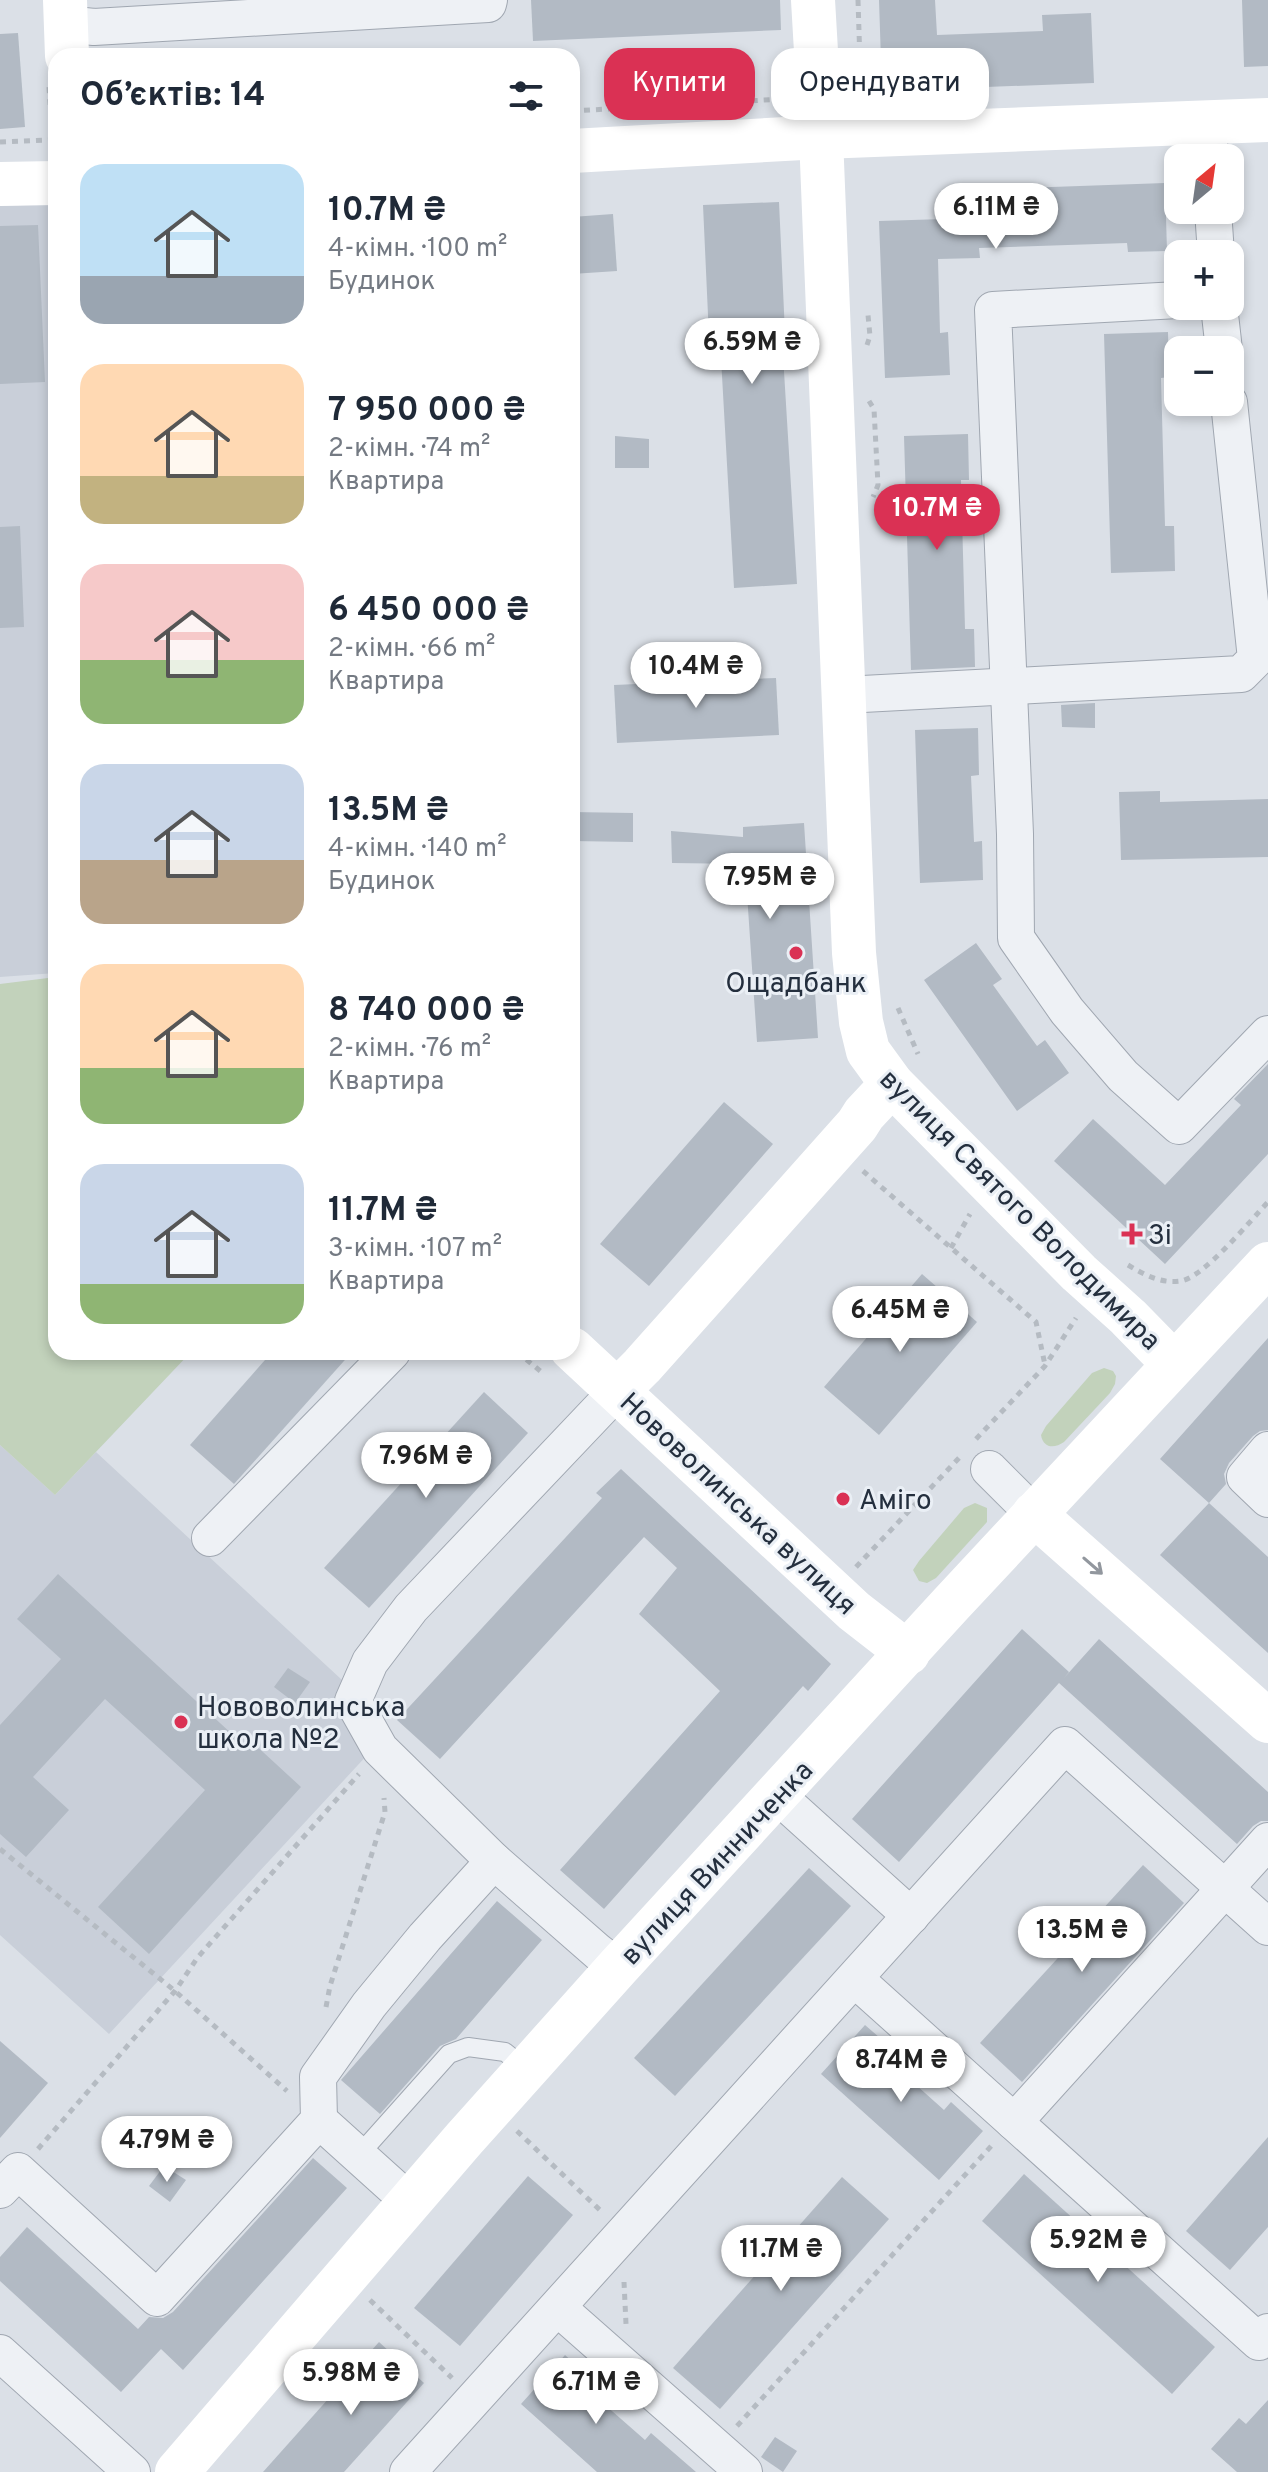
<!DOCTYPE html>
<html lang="uk">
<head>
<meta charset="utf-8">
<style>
	body { margin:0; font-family:Overpass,sans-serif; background:#f2f2f3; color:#1f2937; height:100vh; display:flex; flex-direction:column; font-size:30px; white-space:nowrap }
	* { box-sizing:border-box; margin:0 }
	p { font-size:26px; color:#747a83 }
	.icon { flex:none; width:44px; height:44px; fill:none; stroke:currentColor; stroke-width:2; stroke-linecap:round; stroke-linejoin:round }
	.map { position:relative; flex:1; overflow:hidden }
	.side { position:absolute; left:48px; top:48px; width:532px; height:1312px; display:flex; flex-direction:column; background:#fff; border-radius:24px; box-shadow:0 4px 12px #0003 }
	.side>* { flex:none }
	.guide { position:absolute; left:604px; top:48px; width:544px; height:72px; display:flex; gap:16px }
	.needle { width:52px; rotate:29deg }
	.fabs { position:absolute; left:1164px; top:144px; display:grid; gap:16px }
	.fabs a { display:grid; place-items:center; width:80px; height:80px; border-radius:16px; background:#fff; box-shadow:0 4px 12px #0003; font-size:40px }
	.price { position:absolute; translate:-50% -68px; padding:0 18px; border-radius:28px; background:#fff; color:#222; font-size:26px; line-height:52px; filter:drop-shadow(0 2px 4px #0008) }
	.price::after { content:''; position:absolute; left:50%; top:48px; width:24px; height:18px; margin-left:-12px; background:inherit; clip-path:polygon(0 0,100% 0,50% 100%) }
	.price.current { background:#da3154; color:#fff }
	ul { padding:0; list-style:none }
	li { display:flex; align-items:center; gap:24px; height:200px; padding:0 32px }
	li span { display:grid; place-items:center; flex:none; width:224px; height:160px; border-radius:24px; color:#555 }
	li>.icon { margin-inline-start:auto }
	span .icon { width:96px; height:96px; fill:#fffc; stroke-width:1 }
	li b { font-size:34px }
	h2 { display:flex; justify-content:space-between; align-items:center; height:96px; padding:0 32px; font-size:34px }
	.pill { padding:0 28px; border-radius:24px; background:#fff; box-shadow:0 4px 12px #0003; font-size:28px; line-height:72px }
	.pill.current { background:#da3154; color:#fff }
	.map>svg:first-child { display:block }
	.built { fill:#c9cfd9 }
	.green { fill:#c2d2bb }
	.building { fill:#b2bac4 }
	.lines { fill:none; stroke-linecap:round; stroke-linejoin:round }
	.lane-casing { stroke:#a0a7b1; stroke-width:20 }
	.street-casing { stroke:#a0a7b1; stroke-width:38 }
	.path { stroke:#b5bbc2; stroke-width:5; stroke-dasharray:6 6; stroke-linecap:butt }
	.lane { stroke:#eef1f5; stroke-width:18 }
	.street { stroke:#eef1f5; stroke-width:36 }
	.secondary { stroke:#fff; stroke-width:44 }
	.oneway { stroke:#92979e }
	.poi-dot { fill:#da3154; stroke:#eaeff5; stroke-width:3 }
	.labels { text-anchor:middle; stroke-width:6; stroke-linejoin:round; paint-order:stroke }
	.poi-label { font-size:28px; fill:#242f3e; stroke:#eaeff5; text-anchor:start }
	.street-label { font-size:28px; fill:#242f3e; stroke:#eaeff5 }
</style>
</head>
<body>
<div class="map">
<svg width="1268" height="2472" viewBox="0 0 1268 2472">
	<rect width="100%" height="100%" fill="#dbe0e7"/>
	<!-- built -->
	<g class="built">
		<path d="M56 204V973L0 977V206Z"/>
		<path d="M0 1445 55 1495 96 1452 355 1692 370 1752 109 2034 0 1935Z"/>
	</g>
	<!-- green -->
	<g class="green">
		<path d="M56 977V1352H191L55 1495 0 1445V984Z"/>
		<path d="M1104 1368 1113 1371 1116 1376 1115 1384 1110 1393 1064 1442C1054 1449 1043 1448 1041 1435L1046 1426 1092 1373Z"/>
		<path d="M975 1503 987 1508V1522L936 1578 927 1583 919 1581 913 1570 919 1561 964 1508Z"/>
	</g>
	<!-- building -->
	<g class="building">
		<path d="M531 0H780L781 30 533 41Z"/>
		<path d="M879 0H935L937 35 1043 31 1042 15 1091 13 1094 83 882 91Z"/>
		<path d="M1242 0H1268V66L1244 67Z"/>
		<path d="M18 33 25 127 0 129V34Z"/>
		<path d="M1165 183 1167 251 1128 252 1127 243 979 248 980 258 938 259 940 333 948 332 950 375 885 378 879 221 944 219 943 191Z"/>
		<path d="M779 202 786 355H783L797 584 734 588 721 358 710 359 703 205Z"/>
		<path d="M613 214 617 271 572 274V217Z"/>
		<path d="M38 225 45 382 0 384V226Z"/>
		<path d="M1168 332 1169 377 1161 378 1165 526H1174L1175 571 1111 573 1104 334Z"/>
		<path d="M968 434 969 480H961L965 629H974L975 667 911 670 904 436Z"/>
		<path d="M615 436 649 439V468H615Z"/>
		<path d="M20 526 24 627 0 628V527Z"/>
		<path d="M776 678 779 735 617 743 614 685Z"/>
		<path d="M1095 703V728L1062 727 1061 705Z"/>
		<path d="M978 728 979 775 971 776 974 842 982 841 983 880 920 883 915 730Z"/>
		<path d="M1160 791V802L1268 799V857L1121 860 1119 792Z"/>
		<path d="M572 812 633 813V842L572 841Z"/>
		<path d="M804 823 818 1038 757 1042 745 864 672 863 671 831 743 837V827Z"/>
		<path d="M976 943 1002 979 993 985 1037 1046 1045 1040 1069 1073 1017 1111 924 980Z"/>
		<path d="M1268 1064V1154L1165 1264 1054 1161 1093 1119 1165 1185 1241 1105 1234 1099Z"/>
		<path d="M724 1102 773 1144 649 1286 600 1244Z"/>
		<path d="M922 1274 977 1322 879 1435 824 1387Z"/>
		<path d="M1268 1338V1430L1260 1431 1253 1436 1229 1463 1224 1474 1226 1484 1209 1503 1160 1459Z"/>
		<path d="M272 1352H352L234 1484 190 1445Z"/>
		<path d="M484 1392 528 1433 369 1608 324 1568Z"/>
		<path d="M621 1469 831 1664 808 1691 803 1686 604 1909 560 1870 720 1691 639 1614 677 1568 644 1537 440 1759 397 1720 602 1498 596 1493Z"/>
		<path d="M1209 1503 1268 1557V1653L1160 1555Z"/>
		<path d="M58 1574 245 1746 250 1740 301 1787 149 1954 98 1907 205 1790 105 1699 33 1777 69 1810 26 1857 0 1834V1725L61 1659 17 1619Z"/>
		<path d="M1022 1629 1069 1672 1064 1678 1099 1639 1268 1792V1821H1261L1253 1826 1237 1844 1059 1683 899 1862 852 1819Z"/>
		<path d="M288 1668 310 1682 295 1703 274 1687Z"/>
		<path d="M1143 1865 1184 1903 1022 2082 980 2043Z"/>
		<path d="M809 1868 851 1906 675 2096 634 2058Z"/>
		<path d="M497 1901 542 1940 456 2039 440 2046 380 2114 341 2080Z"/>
		<path d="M865 2025 895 2051 887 2059 944 2110 951 2102 983 2131 939 2180 821 2074Z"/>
		<path d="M0 2041 48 2083 0 2138Z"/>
		<path d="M1268 2137V2227L1230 2270 1186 2231Z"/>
		<path d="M313 2158 347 2188 183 2370 161 2349 121 2392 0 2281V2257L27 2227 138 2329 149 2317 163 2318 173 2312Z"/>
		<path d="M164 2166 186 2180 170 2202 149 2186Z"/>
		<path d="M1024 2174 1215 2347 1172 2394 982 2221Z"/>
		<path d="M528 2176 573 2215 460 2346 414 2308Z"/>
		<path d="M842 2177 889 2219 720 2409 673 2368Z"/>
		<path d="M379 2342 424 2383 344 2472H263Z"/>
		<path d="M565 2355 595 2382 588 2390 645 2440 651 2433 696 2472H597L521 2404Z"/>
		<path d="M1268 2400V2472H1237L1211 2449 1239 2418 1246 2424Z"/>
		<path d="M775 2437 797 2451 783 2472 761 2457Z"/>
	</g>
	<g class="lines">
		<!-- lane casing -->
		<g class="lane-casing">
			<path id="lane" d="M358 2156 449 2054 468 2047 505 2052 526 2069"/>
		</g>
		<!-- street casing -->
		<g class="street-casing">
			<g id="street">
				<path d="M65 24 94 27 488 4 489 0"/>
				<path d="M1208 122 1210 158"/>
				<path d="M1213 210 1216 254"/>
				<path d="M1178 300 993 310 1015 834 1016 938 1067 1011 1123 1076 1179 1126 1268 1034"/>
				<path d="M1219 306 1224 350"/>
				<path d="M844 695 1241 674 1256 659 1229 402"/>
				<path d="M618 1390 411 1608 370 1662 353 1701 380 1749 494 1861 598 1952 618 1967"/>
				<path d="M1268 1450 1245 1477 1268 1499"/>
				<path d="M989 1469 1034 1514"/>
				<path d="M210 1538 392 1352"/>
				<path d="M778 1796 911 1916"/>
				<path d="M855 1979 1259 2342 1268 2332"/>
				<path d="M319 2120 410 2202"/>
				<path d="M1014 2122 1268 1841"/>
				<path d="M0 2190 18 2171 157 2298 319 2120 318 2077 369 2005 425 1937 494 1861"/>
				<path d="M558 2308 744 2472"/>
				<path d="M0 2353 132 2472"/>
				<path d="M408 2472 1065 1745 1268 1927"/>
			</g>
		</g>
		<!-- path -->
		<g class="path">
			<path d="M858 0 860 63 858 100"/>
			<path d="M49 87 53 149"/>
			<path d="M572 111 783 99"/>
			<path d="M0 142 51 140 56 138"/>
			<path d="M867 345 870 336 868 315"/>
			<path d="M869 401 874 409 878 485 873 497"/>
			<path d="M898 1008 918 1054"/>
			<path d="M863 1171 1036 1322 1045 1365"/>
			<path d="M951 1248 970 1214"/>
			<path d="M1128 1265C1145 1275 1161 1284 1181 1281 1204 1277 1250 1221 1268 1202"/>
			<path d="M517 1352 544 1374"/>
			<path d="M976 1439 1045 1366 1076 1318"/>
			<path d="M856 1567 959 1458"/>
			<path d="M0 1849 175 1991 287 2091"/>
			<path d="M326 2007 330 1986 385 1812 384 1798"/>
			<path d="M517 2131 603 2213"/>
			<path d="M38 2149 175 1991 198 1957 359 1774"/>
			<path d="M624 2282 626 2324"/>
			<path d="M370 2300 452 2378"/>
			<path d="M737 2426 994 2143"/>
		</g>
		<!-- lane -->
		<use href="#lane" class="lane"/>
		<!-- street -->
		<use href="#street" class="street"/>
		<!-- secondary -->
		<g class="secondary">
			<path d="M65 0 67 56"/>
			<path d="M813 0 821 137 854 953 861 1022 868 1051 892 1084 1079 1273 1128 1317 1174 1364"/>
			<path d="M572 151 821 137 1268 120"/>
			<path d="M0 184 56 183"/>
			<path d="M572 1349 854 1611 908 1653"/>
			<path d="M618 1390 642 1366 857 1125 864 1114 892 1084"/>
			<path d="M1034 1514 1268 1721"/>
			<path d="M177 2472 464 2139 618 1967 951 1604 1268 1264"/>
		</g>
	</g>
	<!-- one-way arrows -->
	<defs><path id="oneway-shaft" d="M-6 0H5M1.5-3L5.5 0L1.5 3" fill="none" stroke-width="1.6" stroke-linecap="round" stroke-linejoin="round" transform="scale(2)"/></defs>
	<use class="oneway" href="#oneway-shaft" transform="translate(1093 1566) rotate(41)"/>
	<!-- markers -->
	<g class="poi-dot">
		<circle cx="796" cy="953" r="8"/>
		<path d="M1128 1222h8v8h8v8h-8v8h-8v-8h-8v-8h8z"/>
		<circle cx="843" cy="1499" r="8"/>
		<circle cx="181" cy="1722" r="8"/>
	</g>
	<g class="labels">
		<!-- poi labels -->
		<g class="poi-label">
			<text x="796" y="992" text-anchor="middle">Ощадбанк</text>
			<text x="1148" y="1244">3і</text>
			<text x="859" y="1509">Аміго</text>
			<text x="197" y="1716">Нововолинська<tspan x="197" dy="32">школа №2</tspan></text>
		</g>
		<!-- street labels -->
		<g class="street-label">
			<text transform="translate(1021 1209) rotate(45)" y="10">вулиця Святого Володимира</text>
			<text transform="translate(739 1503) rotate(43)" y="10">Нововолинська вулиця</text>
			<text transform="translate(716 1862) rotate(-47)" y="10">вулиця Винниченка</text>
		</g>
	</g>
</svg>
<div class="fabs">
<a><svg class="needle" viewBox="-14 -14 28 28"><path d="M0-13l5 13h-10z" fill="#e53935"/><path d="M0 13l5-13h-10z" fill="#747a83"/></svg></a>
<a>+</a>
<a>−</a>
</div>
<b class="price" style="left:996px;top:251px">6.11M ₴</b>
<b class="price" style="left:752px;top:386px">6.59M ₴</b>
<b class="price current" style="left:937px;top:552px">10.7M ₴</b>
<b class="price" style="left:696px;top:710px">10.4M ₴</b>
<b class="price" style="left:770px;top:921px">7.95M ₴</b>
<b class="price" style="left:900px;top:1354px">6.45M ₴</b>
<b class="price" style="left:426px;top:1500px">7.96M ₴</b>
<b class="price" style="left:1082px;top:1974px">13.5M ₴</b>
<b class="price" style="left:901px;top:2104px">8.74M ₴</b>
<b class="price" style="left:167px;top:2184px">4.79M ₴</b>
<b class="price" style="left:1098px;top:2284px">5.92M ₴</b>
<b class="price" style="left:781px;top:2293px">11.7M ₴</b>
<b class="price" style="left:351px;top:2417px">5.98M ₴</b>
<b class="price" style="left:596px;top:2426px">6.71M ₴</b>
<div class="guide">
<a class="pill current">Купити</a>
<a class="pill">Орендувати</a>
</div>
<section class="side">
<h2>Об’єктів: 14<svg class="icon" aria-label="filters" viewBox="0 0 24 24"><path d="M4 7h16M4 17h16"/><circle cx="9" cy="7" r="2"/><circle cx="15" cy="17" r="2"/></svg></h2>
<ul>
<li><span style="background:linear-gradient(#bfe0f5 70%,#9aa5b1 0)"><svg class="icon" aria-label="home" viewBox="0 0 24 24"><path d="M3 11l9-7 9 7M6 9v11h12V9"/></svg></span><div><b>10.7M ₴</b><p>4-кімн. · 100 m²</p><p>Будинок</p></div></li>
<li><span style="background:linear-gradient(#ffd9b3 70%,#c2b280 0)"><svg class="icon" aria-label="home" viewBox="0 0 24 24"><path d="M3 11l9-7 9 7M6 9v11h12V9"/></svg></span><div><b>7 950 000 ₴</b><p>2-кімн. · 74 m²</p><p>Квартира</p></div></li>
<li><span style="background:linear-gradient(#f6c9c9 60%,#8fb573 0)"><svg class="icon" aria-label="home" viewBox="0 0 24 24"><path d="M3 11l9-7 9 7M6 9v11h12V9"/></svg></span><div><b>6 450 000 ₴</b><p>2-кімн. · 66 m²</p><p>Квартира</p></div></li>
<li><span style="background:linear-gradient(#c9d6e8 60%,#b9a48a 0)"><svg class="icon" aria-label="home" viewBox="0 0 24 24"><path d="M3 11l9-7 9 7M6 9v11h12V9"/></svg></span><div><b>13.5M ₴</b><p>4-кімн. · 140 m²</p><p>Будинок</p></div></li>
<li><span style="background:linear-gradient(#ffd9b3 65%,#8fb573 0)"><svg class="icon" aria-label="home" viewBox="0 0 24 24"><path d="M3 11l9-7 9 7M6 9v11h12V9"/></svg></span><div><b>8 740 000 ₴</b><p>2-кімн. · 76 m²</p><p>Квартира</p></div></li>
<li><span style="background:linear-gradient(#c9d6e8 75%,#8fb573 0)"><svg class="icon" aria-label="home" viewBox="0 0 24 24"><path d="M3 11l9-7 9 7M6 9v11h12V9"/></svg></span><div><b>11.7M ₴</b><p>3-кімн. · 107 m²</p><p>Квартира</p></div></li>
</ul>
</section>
</div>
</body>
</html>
